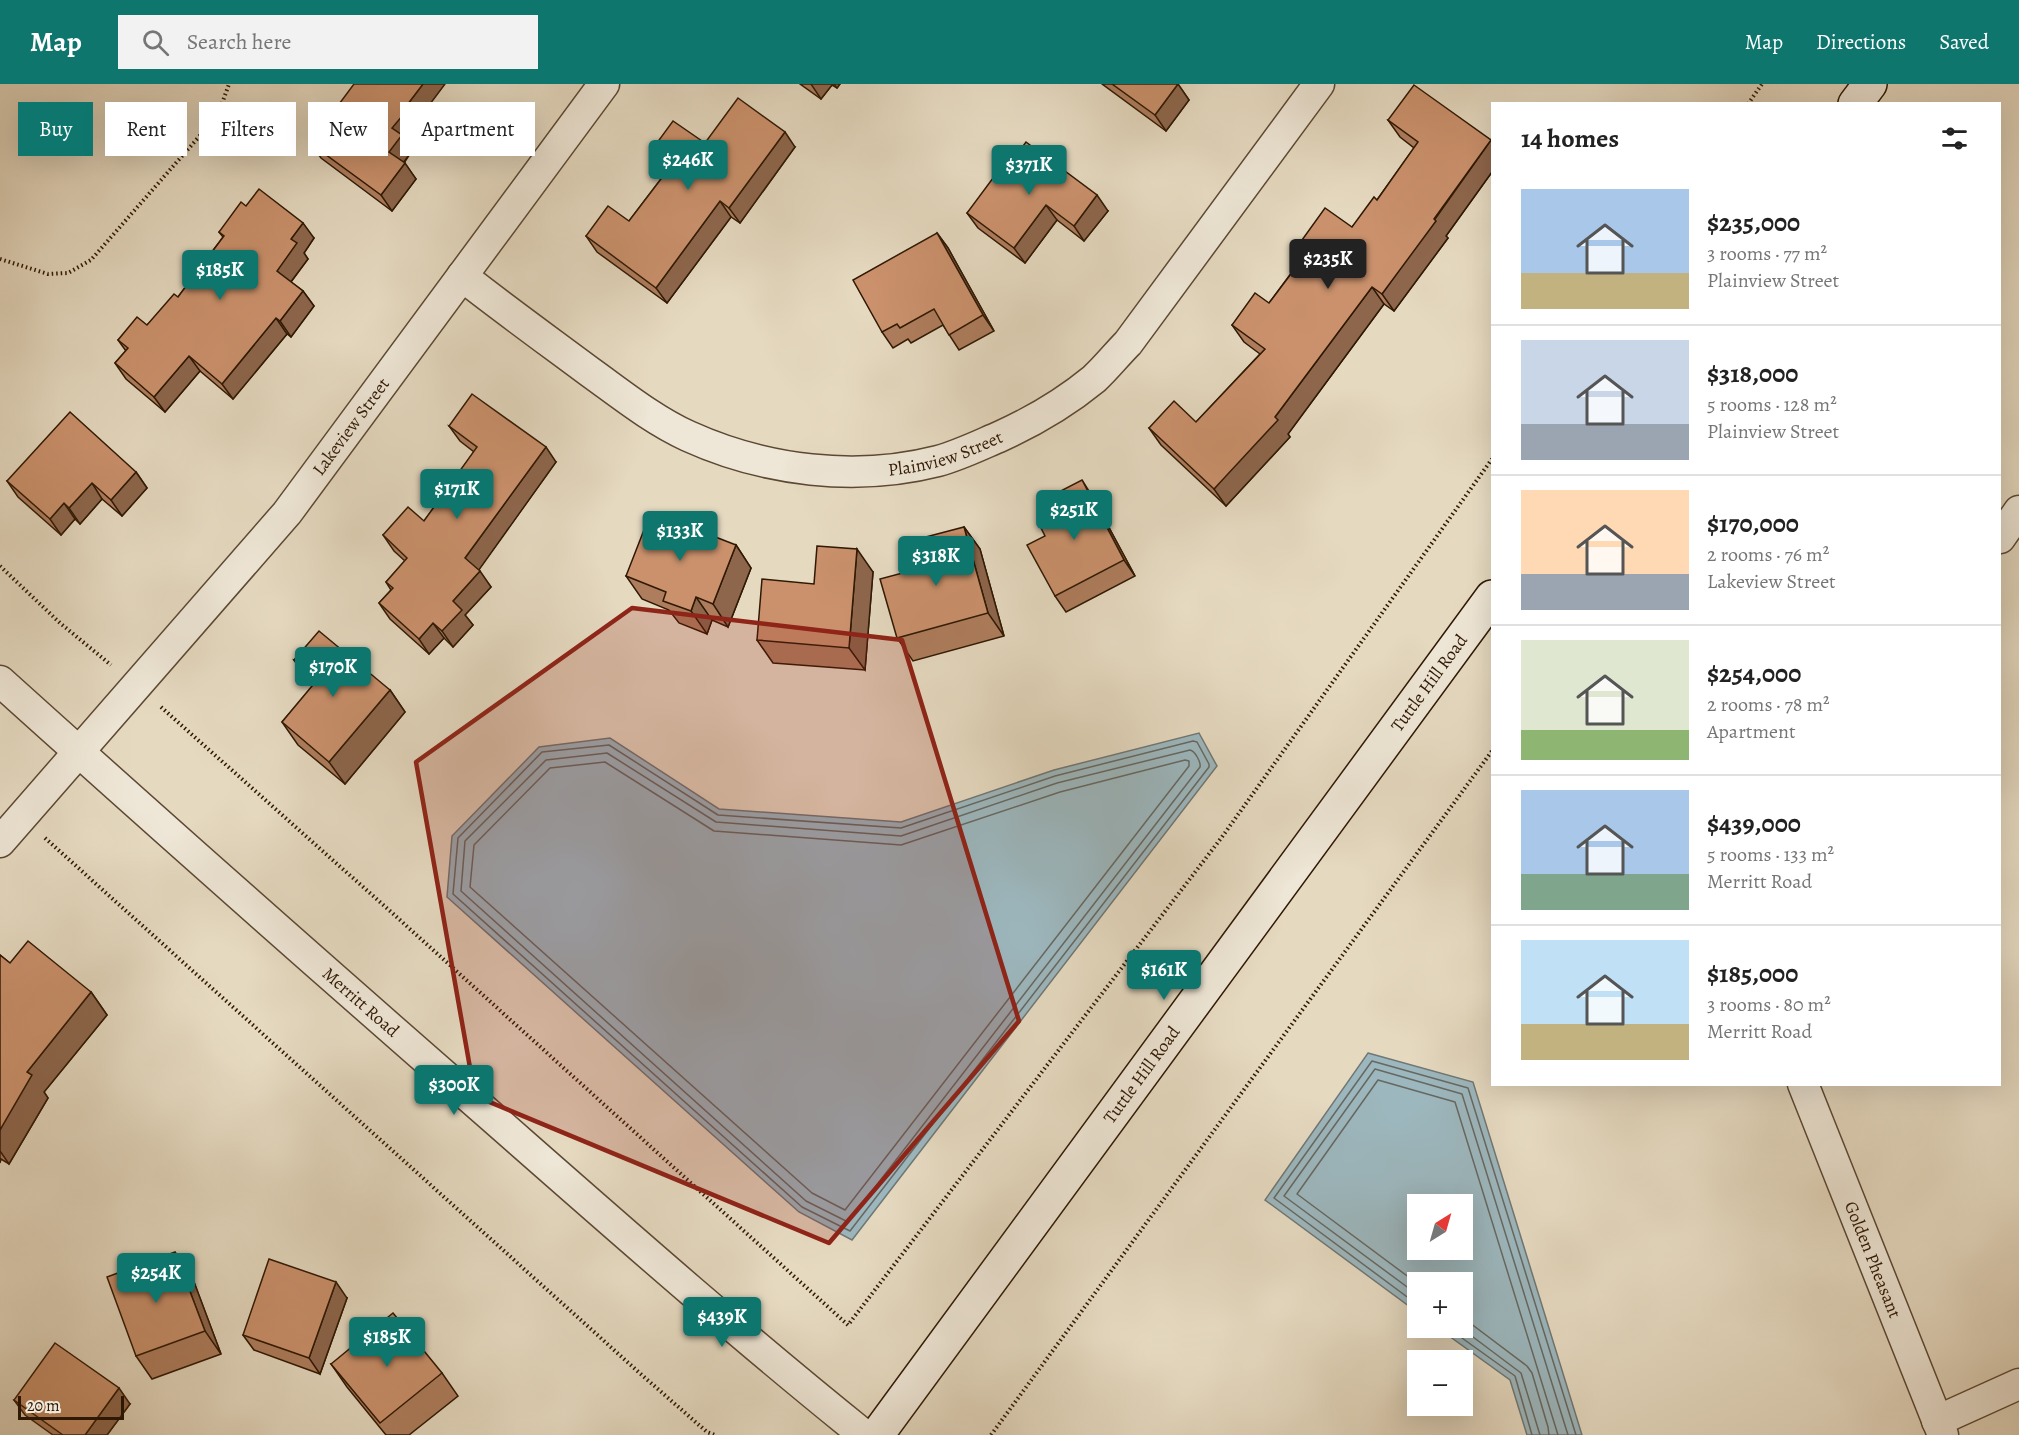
<!DOCTYPE html>
<html lang="en">
<head>
<meta charset="utf-8">
<style>
	body { margin:0; font-family:Alegreya,serif; background:#f2f2f2; color:#222; height:100vh; display:flex; flex-direction:column; font-size:22px; white-space:nowrap }
	* { box-sizing:border-box; margin:0 }
	p { font-size:20px; color:#767676 }
	.icon { flex:none; width:33px; height:33px; fill:none; stroke:currentColor; stroke-width:2; stroke-linecap:round; stroke-linejoin:round }
	.map { position:relative; flex:1; overflow:hidden }
	.details { position:absolute; left:1491px; top:18px; width:510px; height:984px; display:flex; flex-direction:column; background:#fff; border-radius:0px; box-shadow:0 6px 24px #0002 }
	.details>* { flex:none }
	.guide { position:absolute; left:18px; top:18px; width:570px; height:54px; display:flex; gap:12px }
	.needle { width:39px; rotate:37deg }
	.tools { position:absolute; left:1407px; top:1110px; display:grid; gap:12px }
	.tools a { display:grid; place-items:center; width:66px; height:66px; border-radius:0px; background:#fff; box-shadow:0 6px 24px #0002; font-size:30px }
	.scale { position:absolute; left:18px; bottom:15px; width:106px; box-sizing:border-box; padding-left:6px; border:3px solid #2f1804; border-top:0; font-size:16px; line-height:21px; white-space:nowrap; color:#2f1804; -webkit-text-stroke:4px #eee6d6; paint-order:stroke }
	.price { position:absolute; translate:-50% -51px; padding:0 14px; border-radius:6px; background:#0f766e; color:#fff; font-size:20px; line-height:39px; filter:drop-shadow(0 2px 3px #0008) }
	.price::after { content:''; position:absolute; left:50%; top:36px; width:18px; height:14px; margin-left:-9px; background:inherit; clip-path:polygon(0 0,100% 0,50% 100%) }
	.price.on { background:#222; color:#fff }
	ul { padding:0; list-style:none }
	li { display:flex; align-items:center; gap:18px; height:150px; padding:0 30px }
	li+li { border-top:2px solid #e0e0e0 }
	li span { display:grid; place-items:center; flex:none; width:168px; height:120px; border-radius:0px; color:#555 }
	li>.icon { margin-inline-start:auto }
	span .icon { width:72px; height:72px; fill:#fffc; stroke-width:1 }
	li b { font-size:26px }
	h2 { display:flex; justify-content:space-between; align-items:center; height:72px; padding:0 30px; font-size:26px }
	.pill { padding:0 21px; border-radius:0px; background:#fff; box-shadow:0 6px 24px #0002; font-size:21px; line-height:54px }
	.pill.on { background:#0f766e; color:#fff }
	header { display:flex; align-items:center; gap:36px; box-sizing:border-box; height:84px; padding:0 30px; background:#0f766e; color:#fff }
	header strong { font-size:28px }
	nav { display:flex; gap:33px; margin-inline-start:auto; font-size:21px }
	.search { width:420px; height:54px; background:#f2f2f2; display:flex; align-items:center; gap:15px; box-sizing:border-box; padding:0 21px; border-radius:0px; color:#767676; font-size:22px }
	.map>svg:first-child { display:block }
	.water { fill:#9cb7be; stroke:#707774; stroke-width:1.5; fill-rule:evenodd }
	.lines { fill:none; stroke-linecap:round; stroke-linejoin:round }
	.shore { stroke:#666861; stroke-width:1.5 }
	.minor-casing { stroke:#5c4833; stroke-width:33 }
	.secondary-casing { stroke:#2f1804; stroke-width:36 }
	.path { stroke:#2f1804; stroke-width:4; stroke-dasharray:1.5 3; stroke-linecap:butt }
	.minor { stroke:#eee6d6; stroke-width:30 }
	.secondary { stroke:#eee6d6; stroke-width:33 }
	.wall { fill:#ae7d5d; stroke:#2f1804; stroke-width:1.5 }
	.shaded-wall { fill:#8d664c; stroke:#2f1804; stroke-width:1.5 }
	.building { fill:#ca916c; stroke:#2f1804; stroke-width:1.5 }
	.marked { fill:#8f2418; fill-opacity:0.2; stroke:#8f2418; stroke-width:4.5; stroke-linejoin:round }
	.labels { text-anchor:middle; stroke-width:5; stroke-linejoin:round; paint-order:stroke }
	.street-label { font-size:18px; fill:#2f1804; stroke:#eee6d6 }
</style>
</head>
<body>
<header>
<strong>Map</strong>
<div class="search"><svg class="icon" aria-label="search" viewBox="0 0 24 24"><circle cx="10" cy="10" r="6"/><path d="M15 15l6 6"/></svg>Search here</div>
<nav><a>Map</a><a>Directions</a><a>Saved</a></nav>
</header>
<div class="map">
<svg width="2019" height="1351" viewBox="0 0 2019 1351">
	<rect width="100%" height="100%" fill="#e5d9c0"/>
	<filter id="stains"><feTurbulence type="fractalNoise" baseFrequency=".00333" numOctaves="4"/><feColorMatrix values="0 0 0 0 .2 0 0 0 0 .09 0 0 0 0 .02 0 0 0 .5 -.17"/></filter>
	<radialGradient id="worn" r=".72"><stop offset=".6" stop-color="#630" stop-opacity="0"/><stop offset="1" stop-color="#630" stop-opacity=".3"/></radialGradient>
	<!-- water -->
	<g class="water">
		<path d="M1199 649 1217 682 852 1156 799 1128 447 813 452 752 539 663 610 654 719 725 901 738 1054 686Z"/>
		<path d="M1368 969 1473 998 1582 1351H1527L1510 1296 1438 1244H1462V1198H1418L1417 1228 1265 1116ZM1418 1120H1462V1166H1418Z"/>
	</g>
	<g class="lines">
		<!-- shore -->
		<g class="shore">
			<path d="M1193 657 1197 658 1209 680V683L850 1147 802 1123 453 810 458 754 542 668 609 661 718 731 901 744 1055 692Z"/>
			<path d="M1190 666C1195 667 1201 678 1200 683L848 1138 806 1117 461 807 465 757 546 676 607 669 716 738 901 752 1057 699Z"/>
			<path d="M1185 676 1189 677V682L845 1126 812 1109 470 803 474 761 550 684 605 678 714 747 901 761 1060 708Z"/>
			<path d="M1418 1200 1297 1110 1378 996 1455 1018 1558 1351"/>
			<path d="M1418 1211 1284 1112 1375 985 1462 1010 1568 1351"/>
			<path d="M1418 1221 1274 1114 1372 977 1468 1004 1576 1351"/>
			<path d="M1462 1233 1527 1282 1532 1289 1548 1343 1549 1351"/>
			<path d="M1448 1244 1515 1292 1532 1351"/>
			<path d="M1461 1244 1521 1289 1540 1351"/>
		</g>
		<!-- minor casing -->
		<g class="minor-casing">
			<g id="minor">
				<path id="s1" d="M462 192C504 225 547 256 590 288 622 311 653 336 688 352 765 387 856 398 938 377 960 371 980 361 1001 352 1034 337 1066 318 1094 295 1106 284 1117 270 1128 259L1319 0"/>
				<path d="M2000 454 2019 427"/>
				<path id="s2" d="M0 597C163 744 327 889 492 1033 615 1141 737 1249 864 1351"/>
				<path id="s3" d="M0 758 287 429 604 0"/>
				<path id="s4" d="M1803 1000 1943 1351"/>
				<path d="M1937 1337 2019 1300"/>
			</g>
		</g>
		<!-- secondary casing -->
		<g class="secondary-casing">
			<g id="secondary">
				<path d="M1855 20 1870 0"/>
				<path id="s5" d="M877 1351 1492 513"/>
			</g>
		</g>
		<!-- path -->
		<g class="path">
			<path d="M1748 20 1762 0"/>
			<path d="M0 175 48 190 68 189 91 176 218 31 229 0"/>
			<path d="M0 482 60 539 111 581"/>
			<path d="M161 623 390 827 848 1241 1222 753 1492 375"/>
			<path d="M45 754 643 1292 707 1348 715 1351"/>
			<path d="M991 1351 1492 667"/>
		</g>
		<!-- minor -->
		<use href="#minor" class="minor"/>
		<!-- secondary -->
		<use href="#secondary" class="secondary"/>
	</g>
	<!-- wall -->
	<g class="wall">
		<path d="M800 0H840L837 4 832 1 821 15Z"/>
		<path d="M1102 0H1178L1189 16 1166 47Z"/>
		<path d="M1388 36 1491 56 1492 58V88L1446 152 1448 154 1394 227 1384 220 1288 350 1290 353 1226 422 1161 361 1149 344 1196 338 1260 270 1244 258 1232 241 1269 219 1309 165 1302 156 1352 143 1377 116 1414 64 1400 53Z"/>
		<path d="M412 44 414 46 406 57 412 67 404 79 416 95 392 127 321 74 310 59Z"/>
		<path d="M705 59 795 63 740 139 731 133 667 219 597 168 586 152 629 137 667 87 662 83 651 67Z"/>
		<path d="M1000 93 1108 127 1084 157 1057 136 1025 179 978 144 967 129Z"/>
		<path d="M246 122 314 154 304 169 308 175 291 198 303 207 314 222 291 253 287 250 233 315 200 287 165 328 126 295 115 279 126 267 118 256 147 241 178 213 223 153 219 148Z"/>
		<path d="M937 149 948 164 994 247 959 266 943 241 911 259 908 255 893 264 882 248Z"/>
		<path d="M449 342 556 378 478 486 491 503 465 531 473 541 453 563 444 554 429 570 390 535 379 519 391 506 386 498 405 477 394 467 383 451 424 437 474 368 460 357Z"/>
		<path d="M136 388 147 404 122 432 102 415 80 440 75 435 61 451 18 413 7 397Z"/>
		<path d="M1092 412 1135 492 1066 528 1055 512 1058 435Z"/>
		<path d="M964 443 980 465 1004 552 913 577 897 554 925 483Z"/>
		<path d="M736 461 751 484 728 543 712 536 707 550 679 539 669 526 642 515 626 492Z"/>
		<path d="M873 488 865 586 773 579 757 556 814 500Z"/>
		<path d="M294 576 390 606 405 628 345 700 298 661 282 638 313 602 310 599Z"/>
		<path d="M0 871 10 879 91 908 107 931 44 1008 48 1014 9 1080 1 1075 0 1079Z"/>
		<path d="M191 1190 221 1270 152 1295 136 1272Z"/>
		<path d="M347 1214 320 1290 254 1266 243 1251Z"/>
		<path d="M331 1280 442 1289 458 1312 409 1351H386L347 1303Z"/>
		<path d="M14 1316 130 1320 107 1351H53L25 1331Z"/>
	</g>
	<!-- shaded-wall -->
	<g class="shaded-wall">
		<path d="M423 0H445L412 44 414 46 406 57 412 67 400 83 389 68 392 44 401 29Z"/>
		<path d="M811 0H832V1L821 15Z"/>
		<path d="M834 0H840L837 4Z"/>
		<path d="M1178 0 1189 16 1166 47 1155 31Z"/>
		<path d="M785 48 795 63 740 139 729 124Z"/>
		<path d="M1491 56 1492 58V88L1446 152 1448 154 1394 227 1382 210Z"/>
		<path d="M405 79 416 95 392 127 381 111Z"/>
		<path d="M1097 111 1108 127 1084 157 1074 142Z"/>
		<path d="M720 117 731 133 667 219 656 204Z"/>
		<path d="M1046 121 1057 136 1025 179 1014 164Z"/>
		<path d="M303 139 314 154 304 169 308 175 287 203 277 187 291 155Z"/>
		<path d="M937 149 948 164 994 247 983 231Z"/>
		<path d="M1372 203 1384 220 1288 350 1290 353 1226 422 1214 405 1275 333Z"/>
		<path d="M303 207 314 222 291 253 280 237Z"/>
		<path d="M276 234 287 250 233 315 222 300Z"/>
		<path d="M189 272 200 287 165 328 154 313Z"/>
		<path d="M546 363 556 378 476 490 465 474Z"/>
		<path d="M136 388 147 404 122 432 111 416Z"/>
		<path d="M1082 396 1092 412 1135 492 1124 476Z"/>
		<path d="M92 399 102 415 80 440 69 424Z"/>
		<path d="M64 419 75 435 61 451 50 435Z"/>
		<path d="M964 443 980 465 1004 552 988 529Z"/>
		<path d="M736 461 751 484 728 543 713 520Z"/>
		<path d="M857 465 873 488 865 586 849 564Z"/>
		<path d="M480 487 491 503 465 531 473 541 453 563 442 547 453 517Z"/>
		<path d="M696 513 712 536 707 550 691 527Z"/>
		<path d="M433 539 444 554 429 570 419 555Z"/>
		<path d="M390 606 405 628 345 700 329 678Z"/>
		<path d="M91 908 107 931 44 1008 48 1014 9 1080 0 1067V1046L27 988Z"/>
		<path d="M175 1168 191 1190 221 1270 205 1247Z"/>
		<path d="M336 1198 347 1214 320 1290 309 1274Z"/>
		<path d="M119 1304 130 1320 107 1351H85Z"/>
	</g>
	<!-- building -->
	<g class="building">
		<path d="M354 0H423L401 29 403 31 392 44 402 51 389 68 405 79 381 111 310 59Z"/>
		<path d="M1112 0H1178L1155 31Z"/>
		<path d="M1414 1 1491 56 1434 135 1436 137 1382 210 1372 203 1275 333 1278 336 1214 405 1149 344 1174 317 1196 338 1265 265 1232 241 1255 209 1269 219 1312 162 1302 156 1325 124 1352 143 1374 113 1377 116 1418 58 1388 36Z"/>
		<path d="M738 14 785 48 729 124 720 117 656 204 586 152 608 122 629 137 671 82 651 67 673 37 705 59Z"/>
		<path d="M1026 58 1097 111 1074 142 1046 121 1014 164 967 129 996 90 1000 93Z"/>
		<path d="M259 105 303 139 291 155 297 159 277 187 303 207 280 237 276 234 222 300 189 272 154 313 115 279 128 264 118 256 137 233 147 241 174 210 178 213 224 152 219 148 241 118 246 122Z"/>
		<path d="M937 149 983 231 949 251 934 225 900 244 897 240 882 248 853 196Z"/>
		<path d="M472 310 546 363 465 474 480 487 453 517 462 526 442 547 433 539 419 555 379 519 393 504 386 498 407 474 383 451 408 423 424 437 477 363 449 342Z"/>
		<path d="M70 328 136 388 111 416 92 399 69 424 64 419 50 435 7 397Z"/>
		<path d="M1082 396 1124 476 1055 512 1027 461 1045 452 1041 444 1058 435 1047 414Z"/>
		<path d="M651 428 736 461 713 520 696 513 691 527 663 517 666 508 626 492Z"/>
		<path d="M964 443 988 529 897 554 880 495 925 483 918 455Z"/>
		<path d="M817 462 857 465 849 564 757 556 762 495 814 500Z"/>
		<path d="M319 547 390 606 329 678 282 638 317 596 294 576Z"/>
		<path d="M28 857 91 908 27 988 32 991 0 1046V871L10 879Z"/>
		<path d="M175 1168 205 1247 136 1272 107 1193Z"/>
		<path d="M269 1175 336 1198 309 1274 243 1251Z"/>
		<path d="M393 1229 442 1289 380 1339 331 1280Z"/>
		<path d="M55 1259 119 1304 85 1351H63L14 1316Z"/>
	</g>
	<!-- marked area -->
	<path class="marked" d="M632 524 902 556 1019 937 829 1159 475 1012 416 678Z"/>
	<g class="labels">
		<!-- street labels -->
		<g class="street-label">
			<text dy="6" stroke="none"><textPath href="#s3" startOffset="544">Lakeview Street</textPath></text>
			<text dy="6" stroke="none"><textPath href="#s1" startOffset="542">Plainview Street</textPath></text>
			<text dy="6" stroke="none"><textPath href="#s5" startOffset="933">Tuttle Hill Road</textPath></text>
			<text dy="6" stroke="none"><textPath href="#s2" startOffset="483">Merritt Road</textPath></text>
			<text dy="6" stroke="none"><textPath href="#s5" startOffset="447">Tuttle Hill Road</textPath></text>
			<text dy="6" stroke="none"><textPath href="#s4" startOffset="189">Golden Pheasant</textPath></text>
		</g>
	</g>
	<rect width="100%" height="100%" filter="url(#stains)"/>
	<rect width="100%" height="100%" fill="url(#worn)"/>
</svg>
<div class="tools">
<a><svg class="needle" viewBox="-14 -14 28 28"><path d="M0-13l5 13h-10z" fill="#e53935"/><path d="M0 13l5-13h-10z" fill="#767676"/></svg></a>
<a>+</a>
<a>−</a>
</div>
<div class="scale">20 m</div>
<b class="price" style="left:688px;top:107px">$246K</b>
<b class="price" style="left:1029px;top:112px">$371K</b>
<b class="price on" style="left:1328px;top:206px">$235K</b>
<b class="price" style="left:220px;top:217px">$185K</b>
<b class="price" style="left:457px;top:436px">$171K</b>
<b class="price" style="left:1074px;top:457px">$251K</b>
<b class="price" style="left:680px;top:478px">$133K</b>
<b class="price" style="left:936px;top:503px">$318K</b>
<b class="price" style="left:333px;top:614px">$170K</b>
<b class="price" style="left:1164px;top:917px">$161K</b>
<b class="price" style="left:454px;top:1032px">$300K</b>
<b class="price" style="left:156px;top:1220px">$254K</b>
<b class="price" style="left:722px;top:1264px">$439K</b>
<b class="price" style="left:387px;top:1284px">$185K</b>
<div class="guide">
<a class="pill on">Buy</a>
<a class="pill">Rent</a>
<a class="pill">Filters</a>
<a class="pill">New</a>
<a class="pill">Apartment</a>
</div>
<section class="details">
<h2>14 homes<svg class="icon" aria-label="filters" viewBox="0 0 24 24"><path d="M4 7h16M4 17h16"/><circle cx="9" cy="7" r="2"/><circle cx="15" cy="17" r="2"/></svg></h2>
<ul>
<li><span style="background:linear-gradient(#a9c7e8 70%,#c2b280 0)"><svg class="icon" aria-label="home" viewBox="0 0 24 24"><path d="M3 11l9-7 9 7M6 9v11h12V9"/></svg></span><div><b>$235,000</b><p>3 rooms · 77 m²</p><p>Plainview Street</p></div></li>
<li><span style="background:linear-gradient(#c9d6e8 70%,#9aa5b1 0)"><svg class="icon" aria-label="home" viewBox="0 0 24 24"><path d="M3 11l9-7 9 7M6 9v11h12V9"/></svg></span><div><b>$318,000</b><p>5 rooms · 128 m²</p><p>Plainview Street</p></div></li>
<li><span style="background:linear-gradient(#ffd9b3 70%,#9aa5b1 0)"><svg class="icon" aria-label="home" viewBox="0 0 24 24"><path d="M3 11l9-7 9 7M6 9v11h12V9"/></svg></span><div><b>$170,000</b><p>2 rooms · 76 m²</p><p>Lakeview Street</p></div></li>
<li><span style="background:linear-gradient(#dfe7d0 75%,#8fb573 0)"><svg class="icon" aria-label="home" viewBox="0 0 24 24"><path d="M3 11l9-7 9 7M6 9v11h12V9"/></svg></span><div><b>$254,000</b><p>2 rooms · 78 m²</p><p>Apartment</p></div></li>
<li><span style="background:linear-gradient(#a9c7e8 70%,#7fa58c 0)"><svg class="icon" aria-label="home" viewBox="0 0 24 24"><path d="M3 11l9-7 9 7M6 9v11h12V9"/></svg></span><div><b>$439,000</b><p>5 rooms · 133 m²</p><p>Merritt Road</p></div></li>
<li><span style="background:linear-gradient(#bfe0f5 70%,#c2b280 0)"><svg class="icon" aria-label="home" viewBox="0 0 24 24"><path d="M3 11l9-7 9 7M6 9v11h12V9"/></svg></span><div><b>$185,000</b><p>3 rooms · 80 m²</p><p>Merritt Road</p></div></li>
</ul>
</section>
</div>
</body>
</html>
